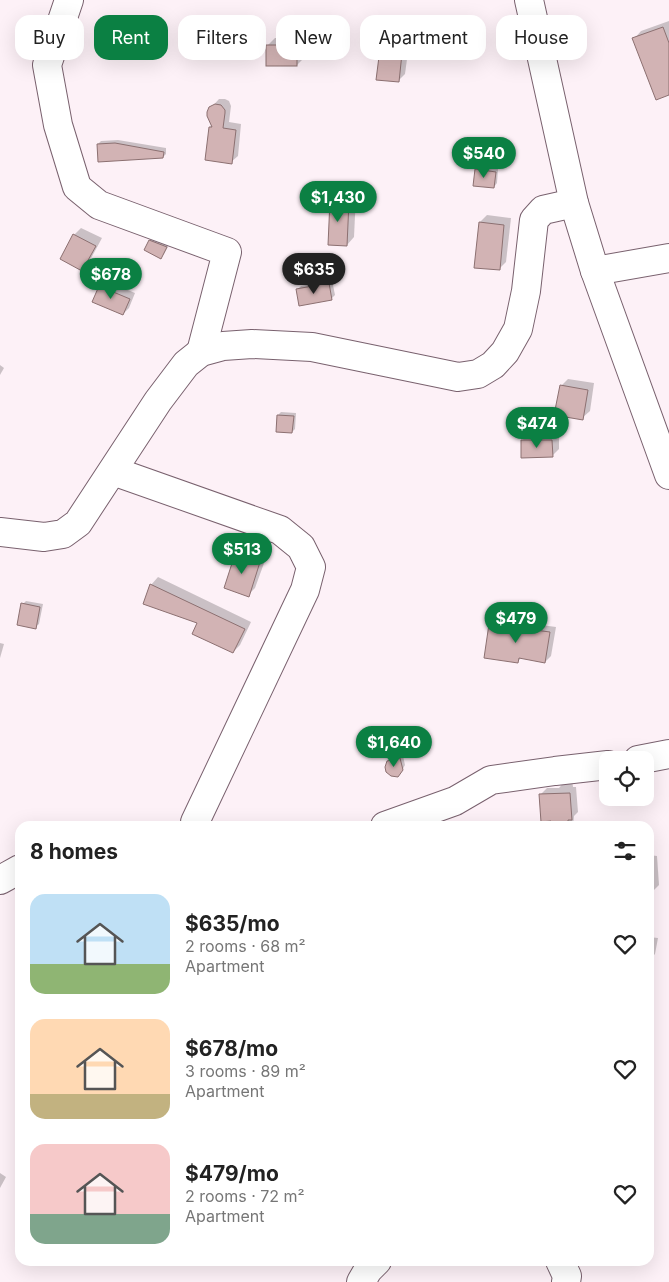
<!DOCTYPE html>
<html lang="en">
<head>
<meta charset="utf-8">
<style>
	body { margin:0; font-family:Inter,sans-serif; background:#f6f6f6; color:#222; height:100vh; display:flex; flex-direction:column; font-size:19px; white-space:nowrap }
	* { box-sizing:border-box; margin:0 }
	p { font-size:16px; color:#767676 }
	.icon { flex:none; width:28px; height:28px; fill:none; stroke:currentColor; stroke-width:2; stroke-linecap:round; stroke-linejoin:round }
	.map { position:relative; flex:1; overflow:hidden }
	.sheet { position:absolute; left:15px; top:821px; width:639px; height:445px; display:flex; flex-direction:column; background:#fff; border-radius:15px; box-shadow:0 5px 20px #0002 }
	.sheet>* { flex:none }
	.top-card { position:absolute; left:15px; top:15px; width:640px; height:45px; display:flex; gap:10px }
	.fabs { position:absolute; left:599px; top:751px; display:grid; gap:10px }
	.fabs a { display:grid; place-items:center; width:55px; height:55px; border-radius:10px; background:#fff; box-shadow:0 5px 20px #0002; font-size:25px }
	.price { position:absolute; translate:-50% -42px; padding:0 11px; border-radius:18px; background:#0b8043; color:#fff; font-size:16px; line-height:32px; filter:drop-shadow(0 1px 2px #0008) }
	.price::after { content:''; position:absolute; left:50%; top:30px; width:15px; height:11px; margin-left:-8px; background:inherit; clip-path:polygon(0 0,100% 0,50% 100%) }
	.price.on { background:#222; color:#fff }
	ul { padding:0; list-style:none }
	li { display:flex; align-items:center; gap:15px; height:125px; padding:0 15px }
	li span { display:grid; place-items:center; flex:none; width:140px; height:100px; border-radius:15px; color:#555 }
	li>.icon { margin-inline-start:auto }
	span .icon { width:60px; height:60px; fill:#fffc; stroke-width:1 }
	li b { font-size:21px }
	h2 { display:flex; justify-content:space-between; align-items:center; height:60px; padding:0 15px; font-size:21px }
	.tag { padding:0 18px; border-radius:15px; background:#fff; box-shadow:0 5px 20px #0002; font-size:18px; line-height:45px }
	.tag.on { background:#0b8043; color:#fff }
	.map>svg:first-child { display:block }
	.shadow { fill:#0003 }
	.building { fill:#d2b3b4; stroke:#8c7071 }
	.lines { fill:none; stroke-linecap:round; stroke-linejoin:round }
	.minor-casing { stroke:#79616e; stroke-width:30 }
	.minor { stroke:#fff; stroke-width:28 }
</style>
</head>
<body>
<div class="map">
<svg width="669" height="1282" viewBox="0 0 669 1282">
	<rect width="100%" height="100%" fill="#fdf1f7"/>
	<!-- shadow -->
	<g class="shadow">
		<path d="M669 21V94L634 39 641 31Z"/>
		<path d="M390 34 410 37 405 74 398 81 382 41Z"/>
		<path d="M275 38H304V58L297 65 268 45Z"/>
		<path d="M219 99H225L229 101 231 106 229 122 241 124 238 156 231 162 210 127 212 125 209 110Z"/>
		<path d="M118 140 166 148V154L163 157 98 144 101 141Z"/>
		<path d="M479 167 498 169 497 183 494 187 476 170Z"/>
		<path d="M339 194 356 195 354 237 347 245 332 201Z"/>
		<path d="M487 215 511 218 506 262 499 269 480 222Z"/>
		<path d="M81 228 102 238 89 262 82 269 74 235Z"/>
		<path d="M153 237 170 243 164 254 161 257 150 241Z"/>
		<path d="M332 280 335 295 331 299 298 289 301 286Z"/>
		<path d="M106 281 135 293 129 308 123 314 100 287Z"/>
		<path d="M0 365 4 368 0 375Z"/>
		<path d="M568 379 594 383 590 411 582 418 561 386Z"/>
		<path d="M281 412 296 413 295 429 292 432 278 415Z"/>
		<path d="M529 433H559V449L552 456 522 441Z"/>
		<path d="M243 547 267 555 255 588 248 595 236 554Z"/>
		<path d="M158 577 251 622 240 645 233 652 199 623 151 585Z"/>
		<path d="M26 601 43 604 39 624 35 627 23 604Z"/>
		<path d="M497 619 556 627 551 656 545 662 522 657 518 661 491 625Z"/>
		<path d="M0 643 4 644 0 658Z"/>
		<path d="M403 756 405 765 401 772 388 761 392 758Z"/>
		<path d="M572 779 573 787H576L578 812 574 816 573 826H550L551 820 540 795 547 788H559L566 780Z"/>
		<path d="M649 855 657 856 659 885 653 891H649Z"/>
		<path d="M649 937 658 938 655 954 652 957H649Z"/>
		<path d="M0 1173 6 1177 0 1188Z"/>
	</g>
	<!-- building -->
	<g class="building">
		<path d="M663 27 669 43V95L656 100 632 38Z"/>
		<path d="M381 41 403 44 399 82 376 80Z"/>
		<rect x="266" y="45" width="31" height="21"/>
		<path d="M215 104 221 105 225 110V113L223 128 236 130 232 164 205 160 209 127H212L207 116V112L209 107Z"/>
		<path d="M115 143 164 152 163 158 98 162 97 144Z"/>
		<path d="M475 169 496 172 494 188 473 186Z"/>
		<path d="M330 200 349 201 347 246 328 245Z"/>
		<path d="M479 222 504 225 500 270 474 268Z"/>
		<path d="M73 234 96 246 82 271 60 259Z"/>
		<path d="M149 240 167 247 161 259 144 250Z"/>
		<path d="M329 283 332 300 299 306 296 289Z"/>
		<path d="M99 286 130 299 123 315 92 302Z"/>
		<path d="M560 385 588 390 583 420 554 415Z"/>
		<path d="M277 415 294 416 292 433 276 432Z"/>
		<path d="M521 440H552L553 457 521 458Z"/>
		<path d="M235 554 260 562 249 597 224 588Z"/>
		<path d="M150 584 245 629 233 653 192 634 197 623 143 604Z"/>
		<path d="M21 603 40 607 36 629 17 625Z"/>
		<path d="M489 624 550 632 545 663 519 658 518 663 484 658Z"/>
		<path d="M400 758 403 770 398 777 391 776 386 772 385 767 387 761Z"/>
		<path d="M570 793 572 820H568V826H552L551 821 541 822 539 794Z"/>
	</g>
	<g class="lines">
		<!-- minor casing -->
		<g class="minor-casing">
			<g id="minor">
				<path d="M69 0 47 65 58 125 77 187 99 205 227 252 201 352"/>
				<path d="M529 0 574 203 595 271 669 475"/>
				<path d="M595 271 669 258"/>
				<path d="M113 471 280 530 301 547 311 567 305 590 195 822V826"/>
				<path d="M0 532 44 537 63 534 78 523 158 401 186 364 201 352 223 346 252 344 312 347 458 377 478 374 493 365 505 352 518 329 526 291 534 220 543 210 574 203"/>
				<path d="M638 760 669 754"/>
				<path d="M385 826 455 801 491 780 555 771 608 765"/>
				<path d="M0 880 20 869"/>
				<path d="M560 1261 567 1276 566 1282"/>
				<path d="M361 1282 368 1270 377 1261"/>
			</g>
		</g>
		<!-- minor -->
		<use href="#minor" class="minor"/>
	</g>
</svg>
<div class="fabs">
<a><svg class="icon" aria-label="locate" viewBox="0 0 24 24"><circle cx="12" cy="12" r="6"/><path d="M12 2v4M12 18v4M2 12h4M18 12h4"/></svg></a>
</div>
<b class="price" style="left:484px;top:179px">$540</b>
<b class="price" style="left:338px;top:223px">$1,430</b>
<b class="price on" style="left:314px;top:295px">$635</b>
<b class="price" style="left:111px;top:300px">$678</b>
<b class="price" style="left:537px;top:449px">$474</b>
<b class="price" style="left:242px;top:575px">$513</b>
<b class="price" style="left:516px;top:644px">$479</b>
<b class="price" style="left:394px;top:768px">$1,640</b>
<div class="top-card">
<a class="tag">Buy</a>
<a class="tag on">Rent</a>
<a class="tag">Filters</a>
<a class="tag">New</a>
<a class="tag">Apartment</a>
<a class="tag">House</a>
</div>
<section class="sheet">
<h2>8 homes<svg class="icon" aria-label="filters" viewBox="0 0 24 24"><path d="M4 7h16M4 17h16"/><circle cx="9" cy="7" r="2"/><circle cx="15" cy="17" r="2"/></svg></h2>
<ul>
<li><span style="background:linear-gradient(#bfe0f5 70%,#8fb573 0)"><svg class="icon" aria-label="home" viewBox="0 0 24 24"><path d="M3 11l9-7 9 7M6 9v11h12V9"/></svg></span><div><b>$635/mo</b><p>2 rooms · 68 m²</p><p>Apartment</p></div><svg class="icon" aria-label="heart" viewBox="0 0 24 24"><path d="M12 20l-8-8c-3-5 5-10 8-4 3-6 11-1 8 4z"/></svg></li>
<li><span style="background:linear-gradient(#ffd9b3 75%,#c2b280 0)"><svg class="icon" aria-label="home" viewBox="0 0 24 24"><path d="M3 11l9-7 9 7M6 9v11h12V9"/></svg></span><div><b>$678/mo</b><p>3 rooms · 89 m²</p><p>Apartment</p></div><svg class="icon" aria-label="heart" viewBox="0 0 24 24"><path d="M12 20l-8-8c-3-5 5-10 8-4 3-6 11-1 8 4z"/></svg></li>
<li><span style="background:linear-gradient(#f6c9c9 70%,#7fa58c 0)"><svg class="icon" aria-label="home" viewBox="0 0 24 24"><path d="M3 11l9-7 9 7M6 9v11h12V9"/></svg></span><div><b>$479/mo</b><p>2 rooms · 72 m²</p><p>Apartment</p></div><svg class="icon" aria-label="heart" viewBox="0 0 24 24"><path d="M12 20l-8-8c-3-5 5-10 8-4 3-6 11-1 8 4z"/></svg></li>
</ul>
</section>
</div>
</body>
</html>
